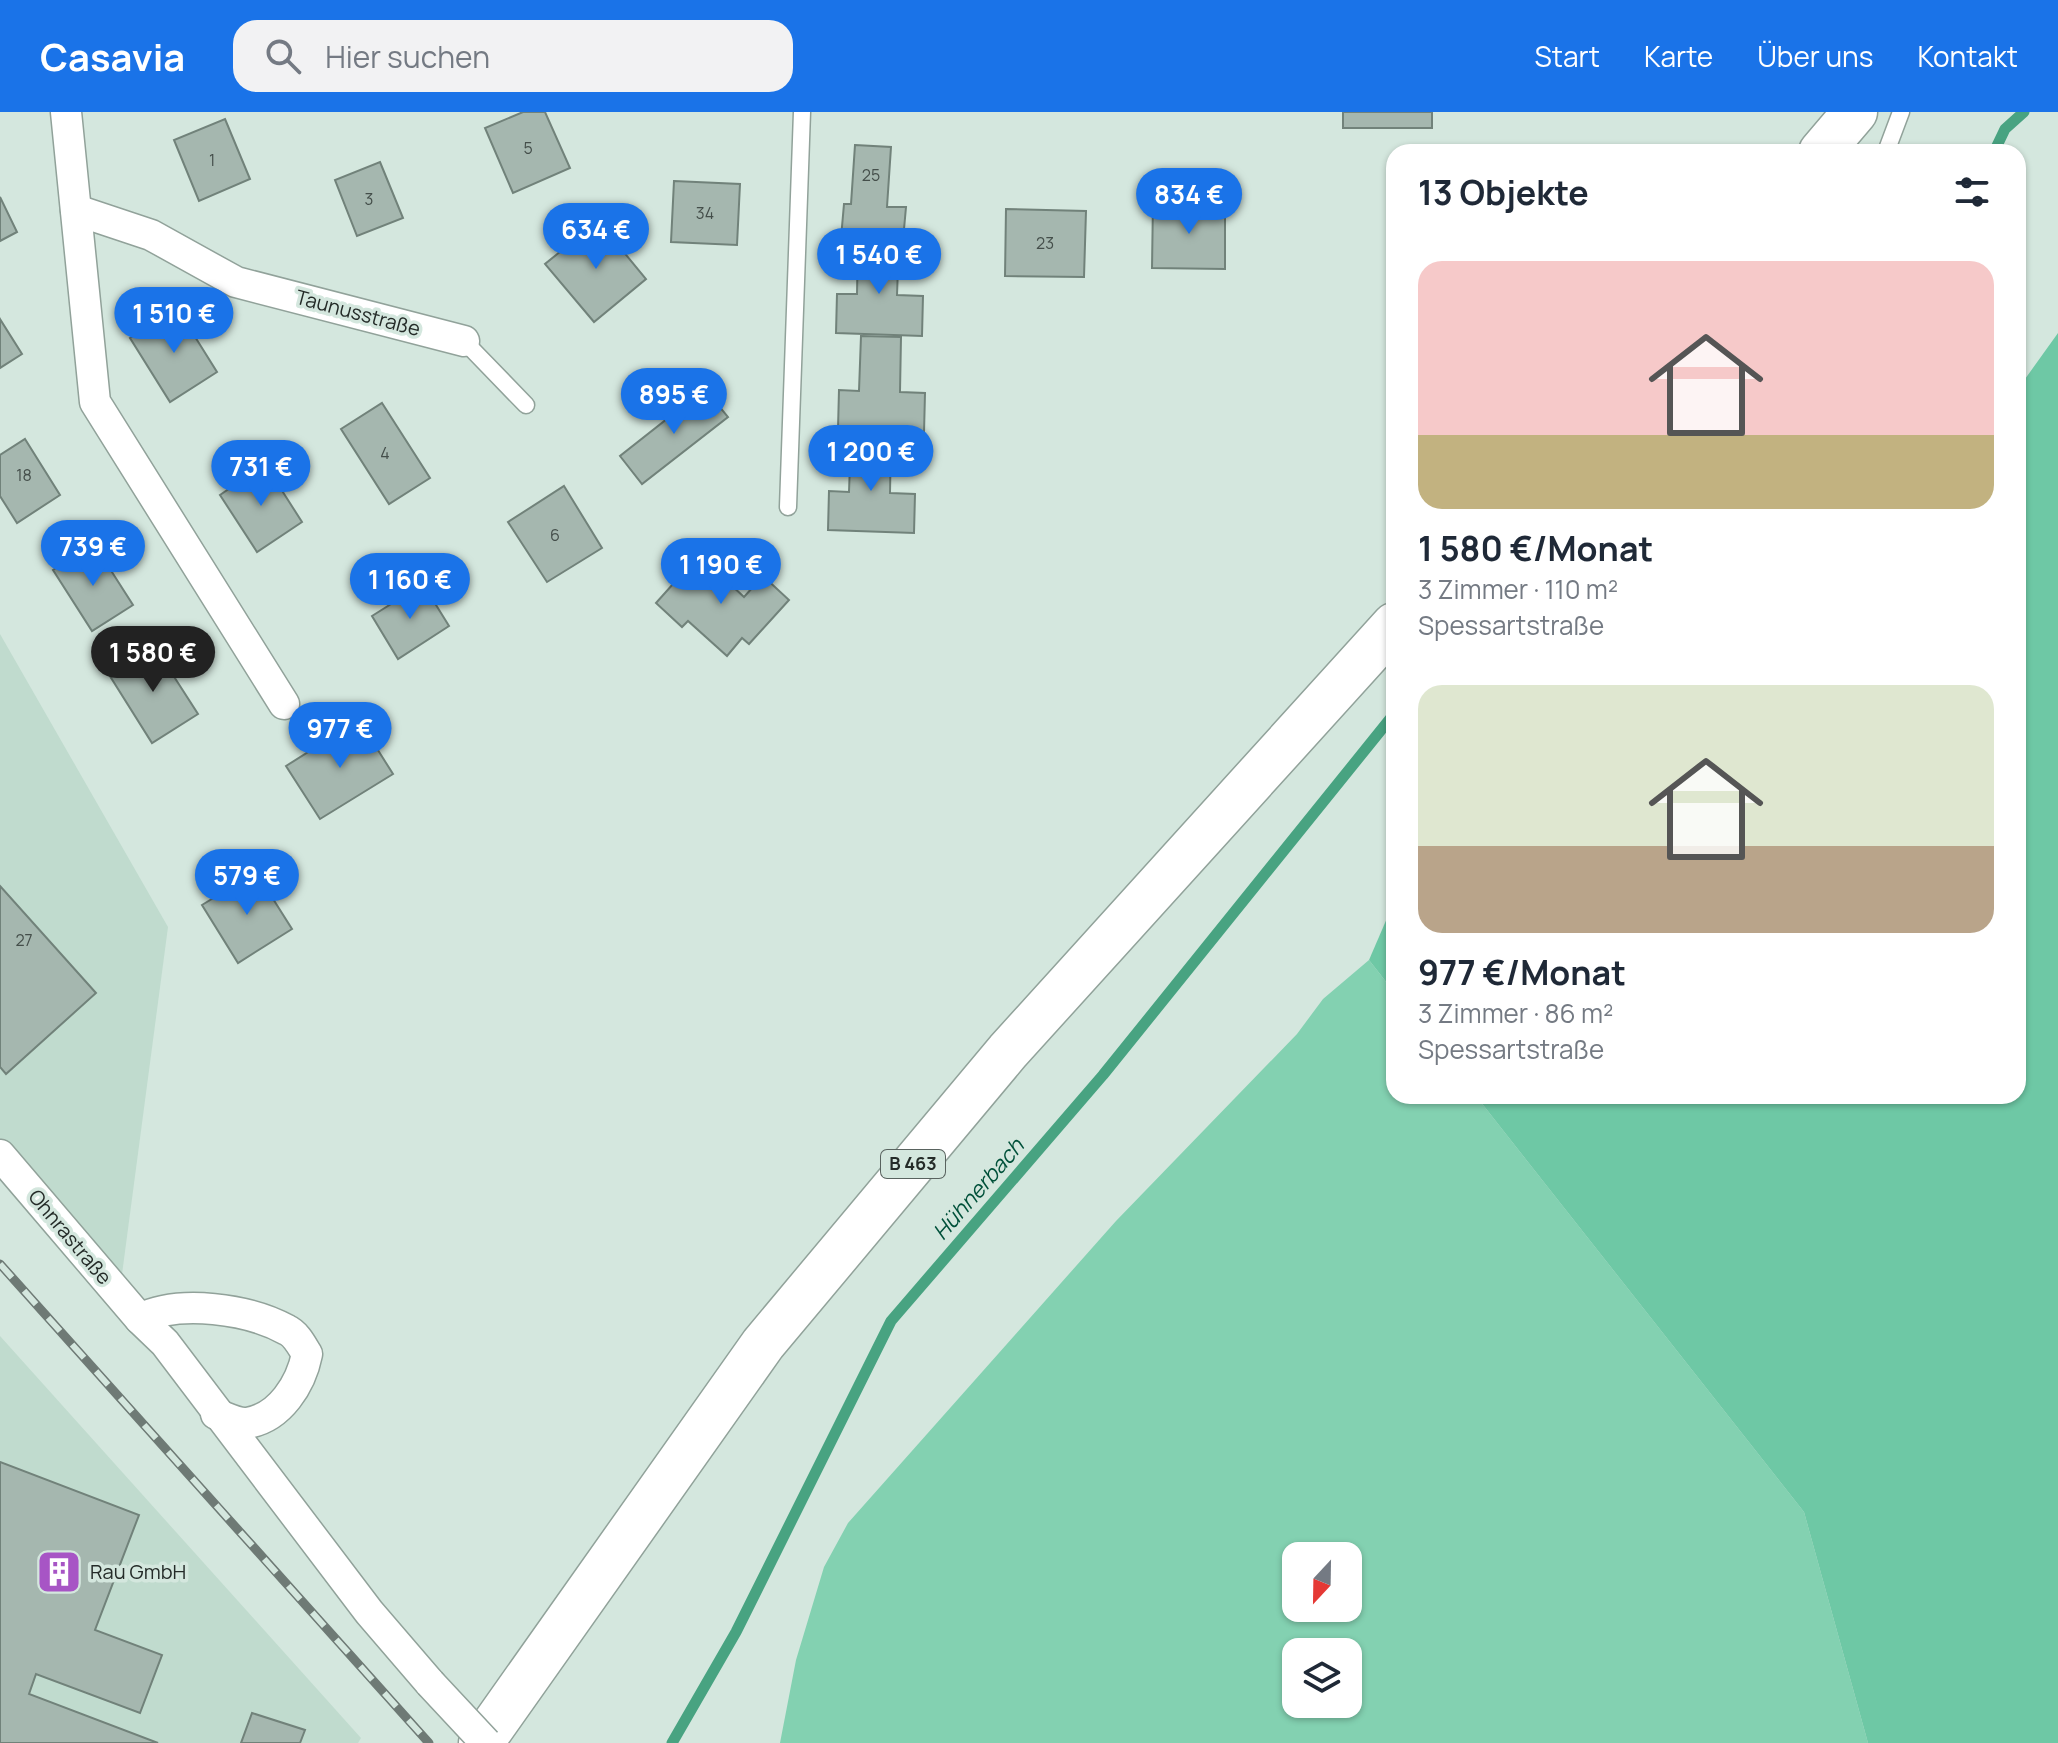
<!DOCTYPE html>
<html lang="de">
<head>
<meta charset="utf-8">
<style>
	body { margin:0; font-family:Manrope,sans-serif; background:#f2f2f3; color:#1f2937; height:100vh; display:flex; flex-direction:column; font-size:30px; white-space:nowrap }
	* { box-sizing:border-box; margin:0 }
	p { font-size:26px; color:#747a83 }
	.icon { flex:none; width:44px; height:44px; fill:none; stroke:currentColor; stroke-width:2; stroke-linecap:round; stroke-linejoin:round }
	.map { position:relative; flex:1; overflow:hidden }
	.side { position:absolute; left:1386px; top:32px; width:640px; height:960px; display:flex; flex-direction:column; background:#fff; border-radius:24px; box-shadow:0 2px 6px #0004 }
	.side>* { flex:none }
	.needle { width:52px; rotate:202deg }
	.tools { position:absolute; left:1282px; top:1430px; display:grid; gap:16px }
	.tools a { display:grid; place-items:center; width:80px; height:80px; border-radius:16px; background:#fff; box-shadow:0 2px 6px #0004; font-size:40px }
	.price { position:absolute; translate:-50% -68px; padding:0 18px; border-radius:28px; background:#1a73e8; color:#fff; font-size:26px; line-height:52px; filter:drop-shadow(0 2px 4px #0008) }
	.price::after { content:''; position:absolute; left:50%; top:48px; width:24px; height:18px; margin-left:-12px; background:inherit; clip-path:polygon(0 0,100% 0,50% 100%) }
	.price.selected { background:#222; color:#fff }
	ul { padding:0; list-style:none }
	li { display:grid; align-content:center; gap:16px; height:424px; padding:0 32px }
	li span { display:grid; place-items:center; height:248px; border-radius:24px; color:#555 }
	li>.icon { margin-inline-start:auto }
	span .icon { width:144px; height:144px; fill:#fffc; stroke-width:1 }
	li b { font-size:34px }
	h2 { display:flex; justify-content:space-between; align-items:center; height:96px; padding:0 32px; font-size:34px }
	header { display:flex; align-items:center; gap:48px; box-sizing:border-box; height:112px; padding:0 40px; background:#1a73e8; color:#fff }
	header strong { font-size:38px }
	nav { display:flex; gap:44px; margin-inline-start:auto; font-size:28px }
	.search { width:560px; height:72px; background:#f2f2f3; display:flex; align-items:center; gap:20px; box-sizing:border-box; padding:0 28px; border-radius:24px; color:#747a83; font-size:30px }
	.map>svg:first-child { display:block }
	.built { fill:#c0dbce }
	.green { fill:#83d1b1; fill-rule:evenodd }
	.forest { fill:#6ec8a5 }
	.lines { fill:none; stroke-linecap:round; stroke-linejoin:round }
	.stream { stroke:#48a381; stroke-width:11 }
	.building { fill:#a5b7af; stroke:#71827a; stroke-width:2 }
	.service-casing { stroke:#91a29a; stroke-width:19 }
	.minor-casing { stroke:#91a29a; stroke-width:33 }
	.trunk-casing { stroke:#91a29a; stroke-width:47 }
	.service { stroke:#fff; stroke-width:16 }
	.minor { stroke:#fff; stroke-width:30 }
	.trunk { stroke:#fff; stroke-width:44 }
	.rail-casing { stroke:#6e7a75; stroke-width:9 }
	.rail { stroke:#d4e7de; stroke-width:6; stroke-dasharray:18; stroke-linecap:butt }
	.minor-bridge-casing { stroke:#91a29a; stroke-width:33; stroke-linecap:butt }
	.minor-bridge { stroke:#fff; stroke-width:30 }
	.labels { text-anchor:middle; stroke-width:7; stroke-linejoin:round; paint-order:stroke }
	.number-label { font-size:16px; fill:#444e4a }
	.shield { fill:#d4e7de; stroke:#59635f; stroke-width:2 }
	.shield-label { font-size:18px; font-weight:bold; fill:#242b28 }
	.street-label { font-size:20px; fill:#242b28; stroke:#d4e7de }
	.poi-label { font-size:20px; fill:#242b28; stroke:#d4e7de; text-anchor:start }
	.water-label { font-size:22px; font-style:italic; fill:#01513a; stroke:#d4e7de }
</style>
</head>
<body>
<header>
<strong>Casavia</strong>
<div class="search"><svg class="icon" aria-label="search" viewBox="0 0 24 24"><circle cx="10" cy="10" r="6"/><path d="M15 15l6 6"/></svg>Hier suchen</div>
<nav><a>Start</a><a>Karte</a><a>Über uns</a><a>Kontakt</a></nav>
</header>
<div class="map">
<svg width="2058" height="1631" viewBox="0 0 2058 1631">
	<rect width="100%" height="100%" fill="#d4e7de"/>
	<!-- built -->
	<g class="built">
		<path d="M0 522 168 815 117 1200 0 1058Z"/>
		<path d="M0 1224 361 1626 358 1631H0Z"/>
	</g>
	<!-- green -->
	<path class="green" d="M1369 848 1394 880V984H1476L1804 1400 1868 1631H780L796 1548 824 1455 848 1411 1116 1109 1297 922 1323 887ZM1296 1444H1348V1496H1296ZM1296 1540H1348V1592H1296Z"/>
	<!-- forest -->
	<g class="forest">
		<path d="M2058 221V1631H1868L1804 1400 1476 984H2018V272L2025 267Z"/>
		<path d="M1394 790V880L1369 848Z"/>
	</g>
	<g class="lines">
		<!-- stream -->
		<g class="stream">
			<path d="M1994 40 2005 17 2024 0"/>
			<path d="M672 1631 736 1520 891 1209 1103 963 1394 602"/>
		</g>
	</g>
	<!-- building -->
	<g class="building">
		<path d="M523 0H545L570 56 513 81 485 16Z"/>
		<rect x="1343" y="0" width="89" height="16"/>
		<path d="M225 7 250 67 199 89 174 28Z"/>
		<path d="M855 33 891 35 887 95H906L903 128 841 126 844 92H851Z"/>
		<path d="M380 50 403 106 357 124 335 68Z"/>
		<path d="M674 69 740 72 737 133 671 130Z"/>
		<path d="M0 85 17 120 0 129Z"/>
		<path d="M1153 90 1225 91V157L1152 156Z"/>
		<path d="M1006 97 1086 99 1084 165 1005 164Z"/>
		<path d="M598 109 646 167 594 210 545 152Z"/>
		<path d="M858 127 899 129 897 183 923 184 922 224 836 221 837 182H857Z"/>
		<path d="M177 196 217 260 170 290 130 226Z"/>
		<path d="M0 207 22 242 0 256Z"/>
		<path d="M861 224 901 225 900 280 925 281 924 321 838 317 839 278 859 279Z"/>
		<path d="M705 277 728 305 642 372 620 344Z"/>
		<path d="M382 291 430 366 389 392 341 317Z"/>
		<path d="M851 325 891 326 890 381 915 382 914 421 828 418 829 379 849 380Z"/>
		<path d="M25 327 60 383 17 411 0 384V343Z"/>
		<path d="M265 352 302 410 257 440 220 383Z"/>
		<path d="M564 374 602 436 547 470 508 410Z"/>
		<path d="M94 432 133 493 92 519 53 458Z"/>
		<path d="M699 443 744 485 763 464 789 488 749 532 742 526 727 544 688 509 682 515 656 491Z"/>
		<path d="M423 472 449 514 398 547 372 504Z"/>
		<path d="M153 532 198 602 152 631 108 561Z"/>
		<path d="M359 608 393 662 320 707 286 654Z"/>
		<path d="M256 760 292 817 238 851 202 793Z"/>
		<path d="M0 774 96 881 6 962 0 955Z"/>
		<path d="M0 1350 139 1403 95 1518 162 1543 140 1601 36 1562 29 1582 158 1631H0Z"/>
		<path d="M252 1601 305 1618 300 1631H241Z"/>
	</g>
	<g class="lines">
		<!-- service casing -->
		<g class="service-casing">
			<g id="service">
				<path d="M1886 40 1901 0"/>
				<path d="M464 229 526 293"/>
				<path d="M788 395 802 0"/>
			</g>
		</g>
		<!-- minor casing -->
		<g class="minor-casing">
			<g id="minor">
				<path d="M66 0 95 290 284 592"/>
				<path d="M76 98 151 123 236 170 464 229"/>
				<path d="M0 1043 140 1207 165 1231 369 1500 430 1571"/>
				<path d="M140 1207C179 1187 249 1197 287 1218 296 1222 302 1234 307 1242 301 1272 280 1306 247 1311 238 1312 225 1305 216 1302"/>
			</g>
		</g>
		<!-- trunk casing -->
		<g class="trunk-casing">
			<g id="trunk">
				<path d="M1821 40 1855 0"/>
				<path d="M481 1631 763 1232 1008 939 1394 513"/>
			</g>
		</g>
		<!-- service -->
		<use href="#service" class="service"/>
		<!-- minor -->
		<use href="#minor" class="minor"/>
		<!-- trunk -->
		<use href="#trunk" class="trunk"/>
		<!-- rail casing -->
		<g class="rail-casing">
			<path id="rail" d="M0 1152 429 1631"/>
		</g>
		<!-- rail -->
		<use href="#rail" class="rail"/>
		<!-- minor-bridge casing -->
		<g class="minor-bridge-casing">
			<path id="minor-bridge" d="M430 1571 486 1631"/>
		</g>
		<!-- minor-bridge -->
		<use href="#minor-bridge" class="minor-bridge"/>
	</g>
	<!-- icons -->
	<defs>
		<g id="building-square" transform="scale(2.3)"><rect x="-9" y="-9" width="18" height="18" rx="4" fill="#a755c5" stroke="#d4e7de"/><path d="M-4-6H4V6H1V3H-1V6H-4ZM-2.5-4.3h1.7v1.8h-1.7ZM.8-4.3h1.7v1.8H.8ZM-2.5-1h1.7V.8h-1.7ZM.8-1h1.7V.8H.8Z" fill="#fff"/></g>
	</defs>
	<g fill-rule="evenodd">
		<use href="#building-square" x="59" y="1460"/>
	</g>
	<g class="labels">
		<!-- number labels -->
		<g class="number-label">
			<text x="528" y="42">5</text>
			<text x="212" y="54">1</text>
			<text x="871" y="69">25</text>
			<text x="369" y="93">3</text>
			<text x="705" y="107">34</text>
			<text x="1045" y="137">23</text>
			<text x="385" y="347">4</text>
			<text x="24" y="369">18</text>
			<text x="555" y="429">6</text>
			<text x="24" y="834">27</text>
		</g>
		<!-- shield labels -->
		<rect class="shield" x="881" y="1038" width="64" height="28" rx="6"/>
		<g class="shield-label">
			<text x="913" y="1058">B 463</text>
		</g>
		<!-- street labels -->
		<g class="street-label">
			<text transform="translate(358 201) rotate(15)" y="7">Taunusstraße</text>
			<text transform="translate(70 1125) rotate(50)" y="7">Ohnrastraße</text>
		</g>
		<!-- poi labels -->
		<g class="poi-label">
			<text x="90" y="1467">Rau GmbH</text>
		</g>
		<!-- water labels -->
		<g class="water-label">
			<text transform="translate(978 1077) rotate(-49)" y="8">Hühnerbach</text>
		</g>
	</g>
</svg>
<div class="tools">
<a><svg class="needle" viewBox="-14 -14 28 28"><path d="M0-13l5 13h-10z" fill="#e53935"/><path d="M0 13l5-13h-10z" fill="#747a83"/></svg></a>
<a><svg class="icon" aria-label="layers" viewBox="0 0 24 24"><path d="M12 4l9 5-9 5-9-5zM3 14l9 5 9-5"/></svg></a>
</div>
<b class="price" style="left:1189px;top:124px">834 €</b>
<b class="price" style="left:596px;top:159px">634 €</b>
<b class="price" style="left:879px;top:184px">1 540 €</b>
<b class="price" style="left:174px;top:243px">1 510 €</b>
<b class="price" style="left:674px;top:324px">895 €</b>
<b class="price" style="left:871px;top:381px">1 200 €</b>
<b class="price" style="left:261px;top:396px">731 €</b>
<b class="price" style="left:93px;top:476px">739 €</b>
<b class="price" style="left:721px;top:494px">1 190 €</b>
<b class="price" style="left:410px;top:509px">1 160 €</b>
<b class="price selected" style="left:153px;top:582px">1 580 €</b>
<b class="price" style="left:340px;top:658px">977 €</b>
<b class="price" style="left:247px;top:805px">579 €</b>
<section class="side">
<h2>13 Objekte<svg class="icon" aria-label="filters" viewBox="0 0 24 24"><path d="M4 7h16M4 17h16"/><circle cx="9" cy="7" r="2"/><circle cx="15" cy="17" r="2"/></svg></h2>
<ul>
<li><span style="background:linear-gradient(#f6c9c9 70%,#c2b280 0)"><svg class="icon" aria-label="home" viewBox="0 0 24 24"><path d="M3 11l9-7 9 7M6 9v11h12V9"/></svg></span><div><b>1 580 €/Monat</b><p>3 Zimmer · 110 m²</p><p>Spessartstraße</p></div></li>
<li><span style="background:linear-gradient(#dfe7d0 65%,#b9a48a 0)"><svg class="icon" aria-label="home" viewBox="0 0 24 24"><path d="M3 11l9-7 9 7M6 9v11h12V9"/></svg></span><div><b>977 €/Monat</b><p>3 Zimmer · 86 m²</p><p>Spessartstraße</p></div></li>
</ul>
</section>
</div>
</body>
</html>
